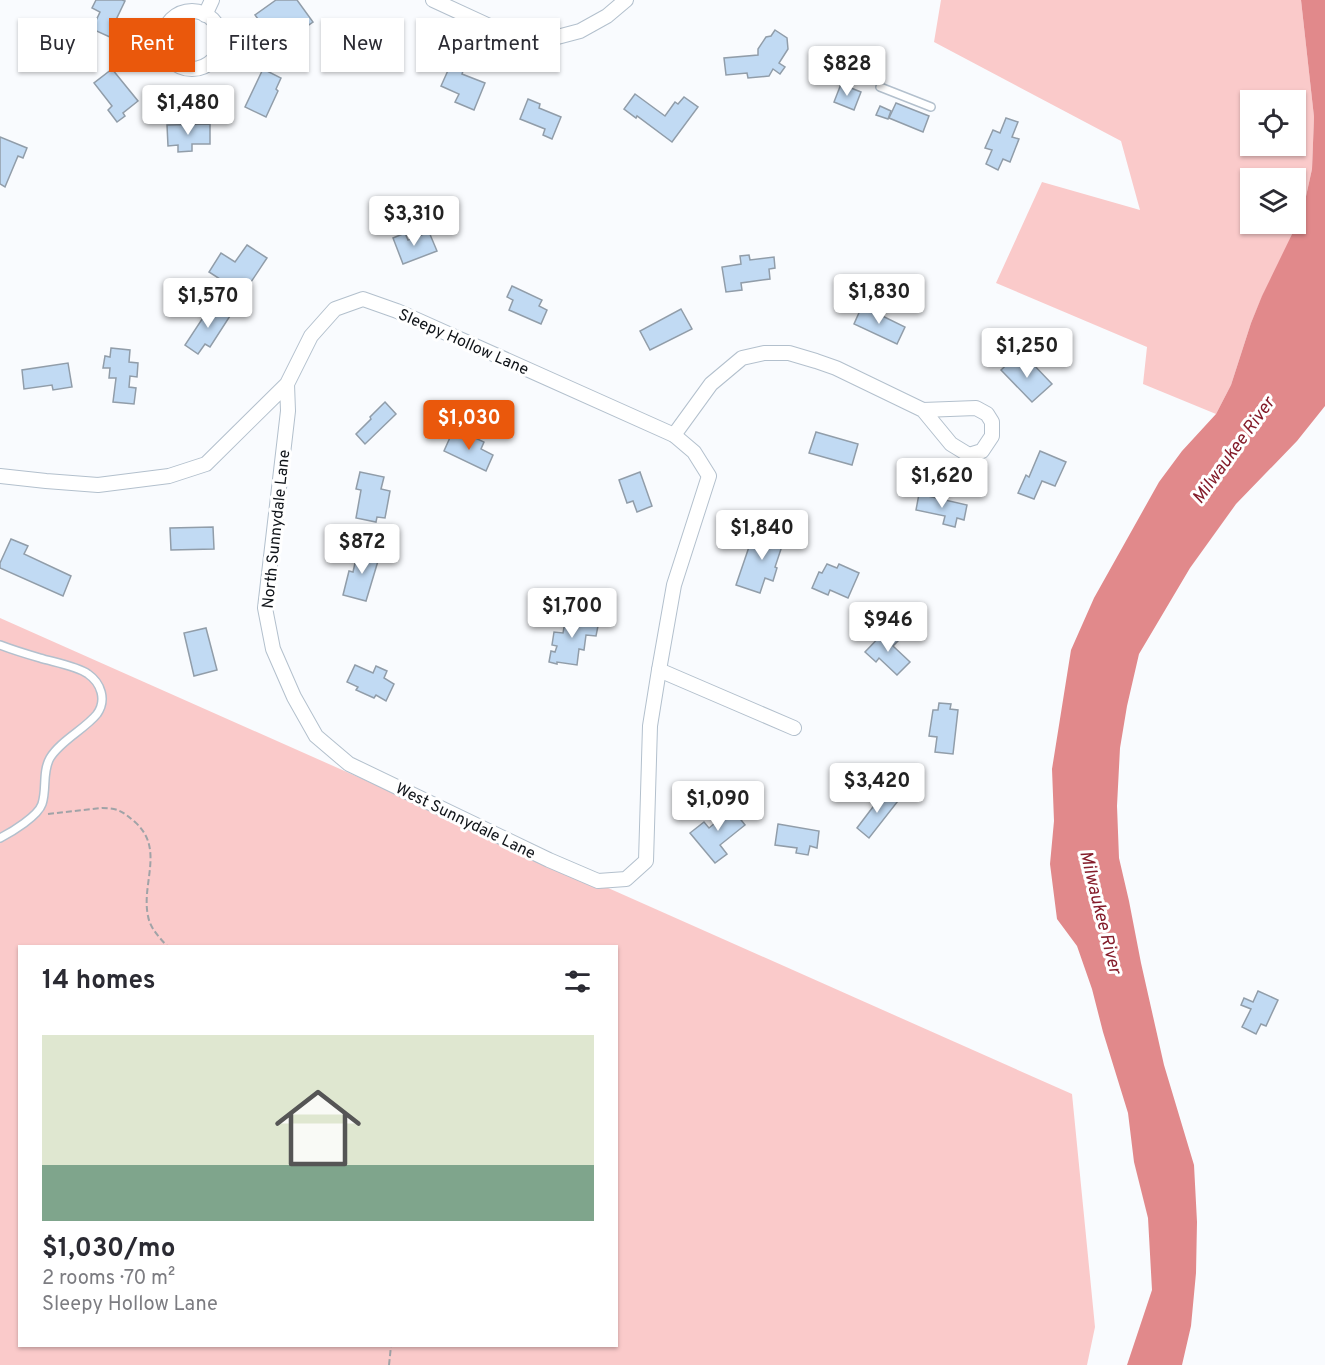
<!DOCTYPE html>
<html lang="en">
<head>
<meta charset="utf-8">
<style>
	body { margin:0; font-family:Overpass,sans-serif; background:#f7f7f7; color:#2b2b33; height:100vh; display:flex; flex-direction:column; font-size:22px; white-space:nowrap }
	* { box-sizing:border-box; margin:0 }
	p { font-size:20px; color:#7c7c81 }
	.icon { flex:none; width:33px; height:33px; fill:none; stroke:currentColor; stroke-width:2; stroke-linecap:round; stroke-linejoin:round }
	.map { position:relative; flex:1; overflow:hidden }
	.details { position:absolute; left:18px; top:945px; width:600px; height:402px; display:flex; flex-direction:column; background:#fff; border-radius:0px; box-shadow:0 2px 4px #0004 }
	.details>* { flex:none }
	.guide { position:absolute; left:18px; top:18px; width:600px; height:54px; display:flex; gap:12px }
	.fabs { position:absolute; left:1240px; top:90px; display:grid; gap:12px }
	.fabs a { display:grid; place-items:center; width:66px; height:66px; border-radius:0px; background:#fff; box-shadow:0 2px 4px #0004; font-size:30px }
	.price { position:absolute; translate:-50% -51px; padding:0 14px; border-radius:6px; background:#fff; color:#222; font-size:20px; line-height:39px; filter:drop-shadow(0 2px 3px #0008) }
	.price::after { content:''; position:absolute; left:50%; top:36px; width:18px; height:14px; margin-left:-9px; background:inherit; clip-path:polygon(0 0,100% 0,50% 100%) }
	.price.selected { background:#ea580c; color:#fff }
	ul { padding:0; list-style:none }
	li { display:grid; align-content:center; gap:12px; height:318px; padding:0 24px }
	li span { display:grid; place-items:center; height:186px; border-radius:0px; color:#555 }
	li>.icon { margin-inline-start:auto }
	span .icon { width:108px; height:108px; fill:#fffc; stroke-width:1 }
	li b { font-size:26px }
	h2 { display:flex; justify-content:space-between; align-items:center; height:72px; padding:0 24px; font-size:26px }
	.tag { padding:0 21px; border-radius:0px; background:#fff; box-shadow:0 2px 4px #0004; font-size:21px; line-height:54px }
	.tag.selected { background:#ea580c; color:#fff }
	.map>svg:first-child { display:block }
	.green { fill:#facaca; fill-rule:evenodd }
	.water { fill:#e1898b }
	.building { fill:#c1daf3; stroke:#919da9; stroke-width:1.5 }
	.lines { fill:none; stroke-linecap:round; stroke-linejoin:round }
	.lane-casing { stroke:#b3c0cd; stroke-width:10 }
	.street-casing { stroke:#b3c0cd; stroke-width:16 }
	.path { stroke:#a0a3a7; stroke-width:2; stroke-dasharray:6 3; stroke-linecap:butt }
	.lane { stroke:#fff; stroke-width:7 }
	.street { stroke:#fff; stroke-width:14 }
	.labels { text-anchor:middle; stroke-width:6; stroke-linejoin:round; paint-order:stroke }
	.street-label { font-size:16px; fill:#101419; stroke:#fff }
	.water-label { font-size:18px; font-style:italic; fill:#841c2a; stroke:#fff }
</style>
</head>
<body>
<div class="map">
<svg width="1325" height="1365" viewBox="0 0 1325 1365">
	<rect width="100%" height="100%" fill="#f9fbfe"/>
	<!-- green -->
	<g class="green">
		<path d="M941 0H1301L1314 117 1312 169 1303 210 1297 226 1262 297 1251 323 1231 385 1216 414 1143 384 1147 347 996 283 1042 182 1140 210 1121 141 934 42ZM1251 100H1296V146H1251ZM1251 178H1296V224H1251Z"/>
		<path d="M0 618 1072 1094 1095 1327 1087 1365H0ZM20 946H616V1346H20Z"/>
	</g>
	<!-- water -->
	<path class="water" d="M1301 0H1325V406L1297 441 1236 504 1190 568 1139 654 1127 706 1120 748 1117 806 1119 858 1129 901 1141 963 1164 1065 1194 1165 1197 1222 1196 1273 1191 1326 1182 1365H1127L1152 1290 1148 1218 1134 1162 1128 1113 1103 1032 1092 989 1077 946 1057 919 1050 864 1054 821 1052 769 1071 650 1094 598 1159 482 1182 451 1216 414 1231 385 1251 323 1262 296 1296 226 1303 210 1312 169 1314 117Z"/>
	<!-- building -->
	<g class="building">
		<path d="M96 0H122L125 1 114 24 118 26 112 38 92 29 100 12 92 8Z"/>
		<path d="M276 0H297L313 22 303 29 297 21 288 27 283 20 268 32 255 15Z"/>
		<path d="M775 30 787 38 788 49 779 63 785 67 780 74 773 69 769 76 748 78 747 73 726 75 724 58 758 55V49L766 37 771 36Z"/>
		<path d="M75 32 89 38 86 47 71 41Z"/>
		<path d="M450 66 463 71 462 74 485 83 474 110 455 102 459 94 441 86Z"/>
		<path d="M112 69 138 101 123 113 125 116 117 122 108 110 112 106 94 83Z"/>
		<path d="M263 69 281 78 276 89 278 91 266 117 245 107Z"/>
		<path d="M841 84 861 92 854 110 834 102Z"/>
		<path d="M635 94 665 116 675 102 678 104 684 97 698 107 672 142 637 116 636 118 624 109Z"/>
		<path d="M528 99 540 104 539 108 561 117 552 139 543 135 545 129 520 119Z"/>
		<path d="M896 103 929 116 923 132 889 118Z"/>
		<path d="M880 106 891 111 888 119 876 115Z"/>
		<path d="M1006 118 1018 122 1012 137 1019 139 1010 162 1003 159 998 170 986 164 992 150 985 148 993 130 1000 133Z"/>
		<path d="M210 124V144H192V151L178 152V145L168 146 167 125Z"/>
		<path d="M0 137 27 148 23 158 18 156 5 187 0 184Z"/>
		<path d="M429 232 437 251 403 264 393 238 405 233 408 240Z"/>
		<path d="M247 245 267 258 243 294 209 272 221 253 235 262Z"/>
		<path d="M749 255 750 260 774 257 775 268 769 269 770 279 741 283 742 290 726 292 722 267 741 264 740 256Z"/>
		<path d="M512 286 542 300 539 306 547 310 541 324 509 310 513 300 507 297Z"/>
		<path d="M212 304 230 316 210 347 205 344 198 354 185 345Z"/>
		<path d="M862 306 905 327 897 344 854 324Z"/>
		<path d="M681 309 692 329 650 350 640 331Z"/>
		<path d="M111 348 130 350 129 362 138 363 137 377 130 376 129 387 136 388 134 404 113 402 116 378H109L110 368H103L105 356 110 357Z"/>
		<path d="M1016 356 1027 368 1032 363 1052 384 1032 402 1001 370Z"/>
		<path d="M68 363 72 387 53 390 52 385 24 389 22 370Z"/>
		<path d="M385 402 396 414 365 444 356 434 371 419 370 417Z"/>
		<path d="M816 432 858 444 852 465 809 453Z"/>
		<path d="M452 433 464 439 467 434 484 442 481 449 493 455 486 471 444 451Z"/>
		<path d="M1040 451 1066 462 1055 486 1042 481 1034 499 1018 493 1026 475 1029 477Z"/>
		<path d="M360 472 384 477 381 489 390 491 385 518 377 517 376 522 356 518 361 490 356 489Z"/>
		<path d="M640 472 652 506 637 512 633 501 627 503 619 480Z"/>
		<path d="M919 494 967 505 964 520 957 518 955 527 943 524 945 516 916 510Z"/>
		<path d="M213 527 214 549 171 550 170 528Z"/>
		<path d="M776 528 787 531 775 567 777 568 773 581 765 578 760 593 736 585 750 544 757 546 763 529 774 533Z"/>
		<path d="M11 539 28 546 24 554 71 576 63 596 0 568V563Z"/>
		<path d="M364 547 381 551 366 601 343 595 349 571 353 572 355 563 359 565Z"/>
		<path d="M827 564 837 568 839 564 859 573 848 598 830 590 828 595 812 588 819 572 822 573Z"/>
		<path d="M566 615 599 621 596 636 586 635 584 650 579 649 577 665 557 662V664L549 662 551 651 555 652 557 646 552 645 554 632 563 633Z"/>
		<path d="M206 628 217 670 194 676 184 633Z"/>
		<path d="M887 629 898 641 893 646 910 662 897 675 879 658 876 662 865 652Z"/>
		<path d="M355 665 373 673 376 666 387 671 384 678 394 684 386 701 376 695 374 698 356 690 358 687 347 682Z"/>
		<path d="M939 703 951 704 950 709 958 710 953 754 935 752 937 737 929 736 933 710H938Z"/>
		<path d="M885 791 898 801 869 838 857 828Z"/>
		<path d="M727 802 745 825 720 845 727 854 715 863 690 833 704 822 709 828 715 823 709 816Z"/>
		<path d="M778 824 819 831 817 848 810 846 808 855 796 853 797 848 775 845Z"/>
		<path d="M1258 991 1278 1000 1266 1026 1261 1024 1256 1034 1242 1027 1251 1009 1241 1005 1244 998 1253 1002Z"/>
	</g>
	<g class="lines">
		<!-- lane casing -->
		<g class="lane-casing">
			<g id="lane">
				<path d="M880 87 931 107"/>
				<path d="M0 645C13 650 26 654 40 658 53 662 77 666 88 674 101 683 107 700 97 714 85 729 60 741 50 758 42 772 47 789 42 804 38 816 12 832 0 838"/>
			</g>
		</g>
		<!-- street casing -->
		<g class="street-casing">
			<g id="street">
				<path d="M433 0 511 36 546 40 580 31 607 16 626 0"/>
				<circle cx="192" cy="40" r="29"/>
				<path d="M205 15 212 0"/>
				<path d="M674 435 711 384 742 358 764 353H789L816 361 836 368 923 410 951 444 969 455 982 451 992 436V422L987 414 976 408 923 410"/>
				<path d="M0 476 46 481 98 485 169 476 206 464 287 384 311 336 335 309 363 299 397 311 674 435 694 452 709 476 674 585 659 670 650 726 646 861 626 879 598 881 549 860 349 764 316 736 294 697 273 649 265 608 288 411 287 384"/>
				<path d="M659 670 794 728"/>
			</g>
		</g>
		<!-- path -->
		<g class="path">
			<path d="M48 814 102 808C119 808 123 812 135 822 165 849 141 883 148 916 150 928 159 937 167 946"/>
			<path d="M389 1365 391 1346"/>
		</g>
		<!-- lane -->
		<use href="#lane" class="lane"/>
		<!-- street -->
		<use href="#street" class="street"/>
	</g>
	<g class="labels">
		<!-- street labels -->
		<g class="street-label">
			<text transform="translate(464 341) rotate(24)" y="6">Sleepy Hollow Lane</text>
			<text transform="translate(275 529) rotate(-84)" y="6">North Sunnydale Lane</text>
			<text transform="translate(466 820) rotate(26)" y="6">West Sunnydale Lane</text>
		</g>
		<!-- water labels -->
		<g class="water-label">
			<text transform="translate(1233 450) rotate(-54)" y="6">Milwaukee River</text>
			<text transform="translate(1101 912) rotate(76)" y="6">Milwaukee River</text>
		</g>
	</g>
</svg>
<div class="fabs">
<a><svg class="icon" aria-label="locate" viewBox="0 0 24 24"><circle cx="12" cy="12" r="6"/><path d="M12 2v4M12 18v4M2 12h4M18 12h4"/></svg></a>
<a><svg class="icon" aria-label="layers" viewBox="0 0 24 24"><path d="M12 4l9 5-9 5-9-5zM3 14l9 5 9-5"/></svg></a>
</div>
<b class="price" style="left:847px;top:97px">$828</b>
<b class="price" style="left:188px;top:136px">$1,480</b>
<b class="price" style="left:414px;top:247px">$3,310</b>
<b class="price" style="left:879px;top:325px">$1,830</b>
<b class="price" style="left:208px;top:329px">$1,570</b>
<b class="price" style="left:1027px;top:379px">$1,250</b>
<b class="price selected" style="left:469px;top:451px">$1,030</b>
<b class="price" style="left:942px;top:509px">$1,620</b>
<b class="price" style="left:762px;top:561px">$1,840</b>
<b class="price" style="left:362px;top:575px">$872</b>
<b class="price" style="left:572px;top:639px">$1,700</b>
<b class="price" style="left:888px;top:653px">$946</b>
<b class="price" style="left:877px;top:814px">$3,420</b>
<b class="price" style="left:718px;top:832px">$1,090</b>
<div class="guide">
<a class="tag">Buy</a>
<a class="tag selected">Rent</a>
<a class="tag">Filters</a>
<a class="tag">New</a>
<a class="tag">Apartment</a>
</div>
<section class="details">
<h2>14 homes<svg class="icon" aria-label="filters" viewBox="0 0 24 24"><path d="M4 7h16M4 17h16"/><circle cx="9" cy="7" r="2"/><circle cx="15" cy="17" r="2"/></svg></h2>
<ul>
<li><span style="background:linear-gradient(#dfe7d0 70%,#7fa58c 0)"><svg class="icon" aria-label="home" viewBox="0 0 24 24"><path d="M3 11l9-7 9 7M6 9v11h12V9"/></svg></span><div><b>$1,030/mo</b><p>2 rooms · 70 m²</p><p>Sleepy Hollow Lane</p></div></li>
</ul>
</section>
</div>
</body>
</html>
